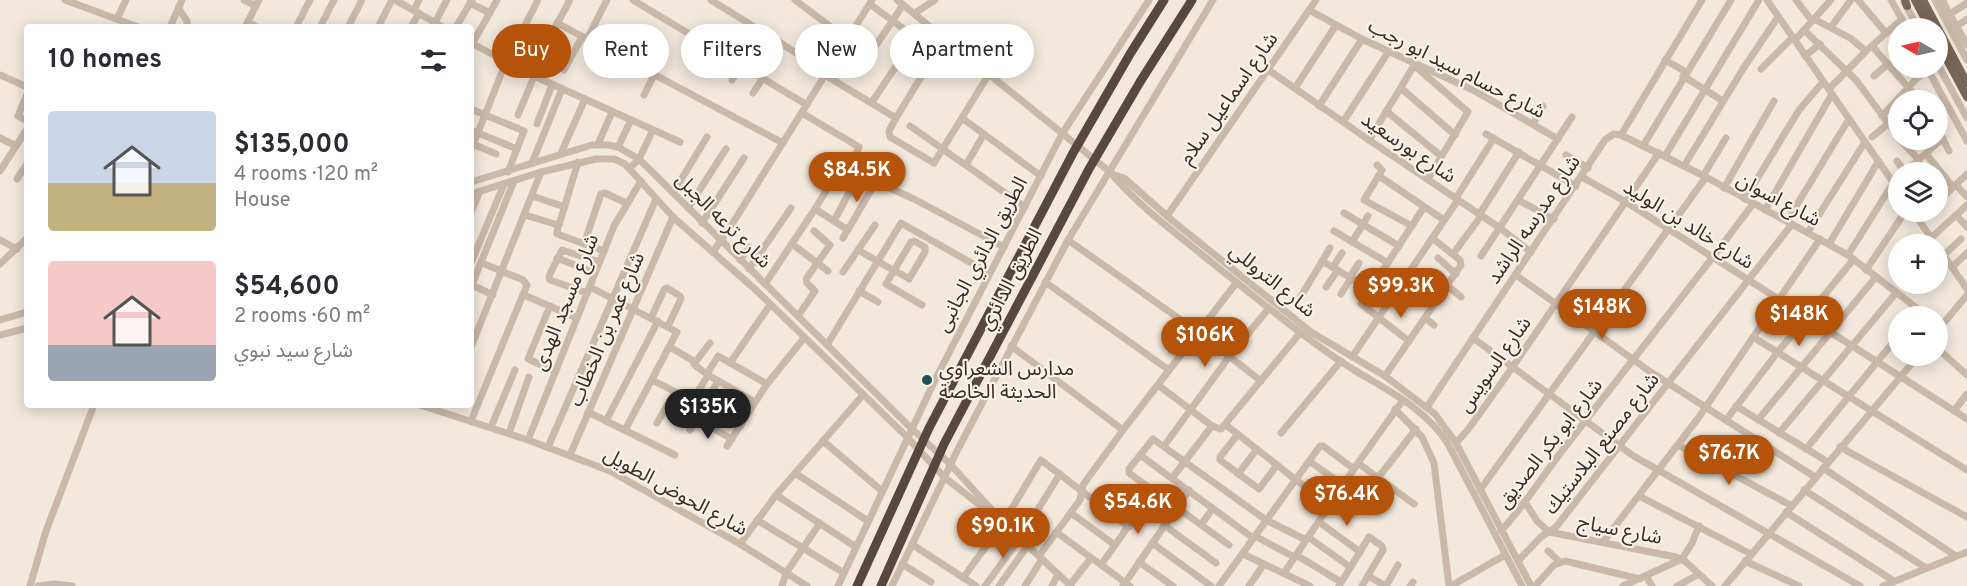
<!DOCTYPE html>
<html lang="en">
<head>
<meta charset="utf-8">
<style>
	body { margin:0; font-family:Overpass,"Noto Sans Arabic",sans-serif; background:#f7f7f7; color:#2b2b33; height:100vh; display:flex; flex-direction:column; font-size:22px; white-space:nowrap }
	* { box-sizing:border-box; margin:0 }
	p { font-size:20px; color:#7c7c81 }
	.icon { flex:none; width:33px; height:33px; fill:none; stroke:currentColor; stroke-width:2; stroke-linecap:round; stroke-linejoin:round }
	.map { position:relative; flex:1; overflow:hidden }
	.drawer { position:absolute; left:24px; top:24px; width:450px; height:384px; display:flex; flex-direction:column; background:#fff; border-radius:6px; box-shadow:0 3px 15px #0003 }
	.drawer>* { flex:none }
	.banner { position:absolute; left:492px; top:24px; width:570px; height:54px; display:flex; gap:12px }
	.needle { width:39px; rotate:279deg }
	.tools { position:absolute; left:1888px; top:18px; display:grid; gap:12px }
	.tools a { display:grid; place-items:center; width:60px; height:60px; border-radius:50%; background:#fff; box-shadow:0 3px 15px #0003; font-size:30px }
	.price { position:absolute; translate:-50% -51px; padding:0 14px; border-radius:21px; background:#b45309; color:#fff; font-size:20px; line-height:39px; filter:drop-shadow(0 2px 3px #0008) }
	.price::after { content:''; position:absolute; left:50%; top:36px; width:18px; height:14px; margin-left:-9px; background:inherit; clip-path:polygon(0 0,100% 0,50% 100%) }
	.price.on { background:#222; color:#fff }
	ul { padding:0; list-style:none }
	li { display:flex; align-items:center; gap:18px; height:150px; padding:0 24px }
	li span { display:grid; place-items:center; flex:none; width:168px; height:120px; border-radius:6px; color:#555 }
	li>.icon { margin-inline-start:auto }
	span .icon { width:72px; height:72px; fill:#fffc; stroke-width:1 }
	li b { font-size:26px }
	h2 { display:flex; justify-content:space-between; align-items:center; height:72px; padding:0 24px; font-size:26px }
	.pill { padding:0 21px; border-radius:27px; background:#fff; box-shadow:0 3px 15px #0003; font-size:21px; line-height:54px }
	.pill.on { background:#b45309; color:#fff }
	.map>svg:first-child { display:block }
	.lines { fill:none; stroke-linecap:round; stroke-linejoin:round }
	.minor { stroke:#cab8a8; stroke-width:7 }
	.major { stroke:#796559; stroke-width:8 }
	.highway { stroke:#58473f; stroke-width:9 }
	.poi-dot { fill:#1d5258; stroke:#f9f2e8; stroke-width:2 }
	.labels { text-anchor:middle; stroke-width:4.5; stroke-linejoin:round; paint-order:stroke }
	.street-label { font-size:20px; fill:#372d28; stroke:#f9f2e8 }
	.poi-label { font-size:20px; fill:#372d28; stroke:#f9f2e8; text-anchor:start }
</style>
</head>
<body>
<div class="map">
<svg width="1967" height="586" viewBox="0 0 1967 586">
	<rect width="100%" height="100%" fill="#f2e8dc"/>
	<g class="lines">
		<!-- minor -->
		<g class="minor">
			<path d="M65 0 138 27"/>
			<path d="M244 0 256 6"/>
			<path d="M395 0 443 27"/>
			<path d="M633 0 807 105"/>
			<path d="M711 0 827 72"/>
			<path d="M795 0 847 39"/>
			<path d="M897 0 1110 172C1140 208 1180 236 1216 266 1257 298 1296 332 1340 361 1377 386 1423 404 1448 444L1522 586"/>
			<path d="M1767 0 1899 191"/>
			<path d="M1796 0 1812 21"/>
			<path d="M1858 0 1886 33"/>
			<path d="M1891 0 1907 28"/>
			<path d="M1935 0 1967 60"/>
			<path d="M1942 0 1967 45"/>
			<path d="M1904 2 1918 28"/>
			<path d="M470 3 490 13"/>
			<path d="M870 4 936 53"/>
			<path d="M179 9 187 21V27"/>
			<path d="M414 10 419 0"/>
			<path d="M1309 10 1362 39 1475 91 1558 139"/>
			<path d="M915 13 935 0"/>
			<path d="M1950 14 1967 3"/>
			<path d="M117 19 126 0"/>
			<path d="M1814 19 1850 38 1866 51"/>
			<path d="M248 22 257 27"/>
			<path d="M435 22 447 0"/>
			<path d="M557 23 783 143"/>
			<path d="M1957 26 1967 19"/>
			<path d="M170 27 182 0"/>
			<path d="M245 27 259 0"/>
			<path d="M296 27 310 0"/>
			<path d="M320 27 334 0"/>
			<path d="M348 27 362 0"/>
			<path d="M378 27 392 0"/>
			<path d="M411 27 419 13"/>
			<path d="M456 27 472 0"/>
			<path d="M1831 27 1851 0"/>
			<path d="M1804 30 1856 80 1899 138"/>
			<path d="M850 34 873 50 903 5"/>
			<path d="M945 38 896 118 889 131 890 137 934 163 989 74"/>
			<path d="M587 39 607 0"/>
			<path d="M1795 40 1831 0"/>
			<path d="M471 43 534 76 680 142"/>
			<path d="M471 46 497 0"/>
			<path d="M1872 46 1919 100"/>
			<path d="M1805 56 1820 44"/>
			<path d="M1665 60 1686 72"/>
			<path d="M1938 65 1967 118"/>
			<path d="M1416 67 1468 112 1428 179"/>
			<path d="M1927 68 1967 141"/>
			<path d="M1267 69 1369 140 1500 228 1531 252"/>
			<path d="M1761 69 1793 37"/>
			<path d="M564 70 582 37"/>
			<path d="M0 75 27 87"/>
			<path d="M825 75 896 118"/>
			<path d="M1683 76 1723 101"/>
			<path d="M1874 76 1888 64"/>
			<path d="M732 80 742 65"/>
			<path d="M1295 88 1336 25"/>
			<path d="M1401 88 1455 135"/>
			<path d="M1829 89 1866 51 1902 19"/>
			<path d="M753 93 763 78"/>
			<path d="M27 94 18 116 27 121"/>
			<path d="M644 95 654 75"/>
			<path d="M872 102 915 38"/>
			<path d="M1319 106 1362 39"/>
			<path d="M471 109 524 131 508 172"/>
			<path d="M1386 111 1441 156"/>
			<path d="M802 113 859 147 849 169"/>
			<path d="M518 115 553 31 570 0"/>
			<path d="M1882 116 1917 78 1932 68"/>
			<path d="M1938 116 1949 108"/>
			<path d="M962 118 1041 176"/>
			<path d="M1343 122 1389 51"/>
			<path d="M537 124 552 85"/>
			<path d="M1533 124 1543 106"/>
			<path d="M910 126 1025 207"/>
			<path d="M471 130 517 149"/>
			<path d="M1938 130 1949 151"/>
			<path d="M1486 134 1576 186"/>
			<path d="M1621 135 1702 0"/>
			<path d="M1872 137 1888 124"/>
			<path d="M0 138 16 146"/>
			<path d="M1369 140 1415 64"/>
			<path d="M1900 140 1919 160"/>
			<path d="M473 144 496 154"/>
			<path d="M598 144 612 112"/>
			<path d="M1643 146 1731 0"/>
			<path d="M618 147 631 120"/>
			<path d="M471 150 506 62 538 0"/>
			<path d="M561 153 585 99"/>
			<path d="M1926 154 1953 187"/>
			<path d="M1566 155 1588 168"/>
			<path d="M1665 156 1759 0"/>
			<path d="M1897 161 1905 172"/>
			<path d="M532 163 562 89"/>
			<path d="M966 165 984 134"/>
			<path d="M1377 165 1382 170 1364 200 1412 226"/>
			<path d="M1684 166 1743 69 1778 17"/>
			<path d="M630 168 639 159 653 130"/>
			<path d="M0 171 27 129"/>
			<path d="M1905 172 1943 138"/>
			<path d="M1924 172 1935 164"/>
			<path d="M1112 174 1124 178 1174 222 1311 332 1385 376 1435 414 1456 443 1531 586"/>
			<path d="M1379 176 1444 220"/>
			<path d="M1703 176 1726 138"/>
			<path d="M1582 177 1626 202 1967 419"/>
			<path d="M17 179 27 164"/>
			<path d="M471 182 592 145H608L618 147 639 159 912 429 950 464 992 510"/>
			<path d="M1956 185 1967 197"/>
			<path d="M1724 188 1774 101"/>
			<path d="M673 193 707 137"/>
			<path d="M471 194 541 172 596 159H614L625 164 673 217 757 291 907 437 944 477 1003 523 1071 586"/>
			<path d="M532 196 565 207"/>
			<path d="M1456 198 1494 138"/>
			<path d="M1745 199 1799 110 1823 82"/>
			<path d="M1938 199 1942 198 1967 174"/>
			<path d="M1518 200 1554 219"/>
			<path d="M688 208 726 149"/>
			<path d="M815 209 848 230"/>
			<path d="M1765 210 1832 94"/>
			<path d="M1913 212 1932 239"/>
			<path d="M471 213 480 191"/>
			<path d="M1344 213 1399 246"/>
			<path d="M525 215 558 225 557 234 604 251"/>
			<path d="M1479 215 1519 152"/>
			<path d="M1956 215 1967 227"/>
			<path d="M1167 216 1316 0"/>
			<path d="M834 221 859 174"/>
			<path d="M1787 221 1849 119"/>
			<path d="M702 223 744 158"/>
			<path d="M559 225 578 162"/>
			<path d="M1334 231 1388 263"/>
			<path d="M1808 232 1865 142"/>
			<path d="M843 238 876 182"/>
			<path d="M1931 238 1967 205"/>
			<path d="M0 240 17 249"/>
			<path d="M1068 240 1198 332 1261 381"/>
			<path d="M1352 242 1368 216"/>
			<path d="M584 244 601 194 605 193 626 203"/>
			<path d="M1829 244 1878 162"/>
			<path d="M796 247 828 271"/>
			<path d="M1938 247 1967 289"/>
			<path d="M858 250C875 260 891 269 908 278L909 279 925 252V247L914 241 911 242 886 284 922 305"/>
			<path d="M713 252 734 221 872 0"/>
			<path d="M1453 254 1481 216"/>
			<path d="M1848 255 1893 183 1899 178"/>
			<path d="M1944 255 1961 239"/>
			<path d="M1481 256 1572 117"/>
			<path d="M557 258 595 273"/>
			<path d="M1438 258 1456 274"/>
			<path d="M740 260 749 247"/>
			<path d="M1322 261 1371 290"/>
			<path d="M471 263 504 184"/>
			<path d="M0 264 27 238"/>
			<path d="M1333 267 1342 253"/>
			<path d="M1952 267 1967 253"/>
			<path d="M749 269 791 208"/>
			<path d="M1866 270 1905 212"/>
			<path d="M843 272 875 225"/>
			<path d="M1516 275 1649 371 1815 477"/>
			<path d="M1350 277 1359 263"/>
			<path d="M1441 280 1461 297"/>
			<path d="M1045 282 1169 370"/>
			<path d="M765 284 815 209 841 166 914 199 1004 247"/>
			<path d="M472 285 493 295"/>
			<path d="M471 287 514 181"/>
			<path d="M590 287 677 332 625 430"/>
			<path d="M1326 287 1338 270"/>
			<path d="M859 291 878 302"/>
			<path d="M587 293 550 280 549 276 562 250 600 262"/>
			<path d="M1341 294 1351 278"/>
			<path d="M524 295 577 318"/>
			<path d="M1300 298 1330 248"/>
			<path d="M550 306 528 359 555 371"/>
			<path d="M798 316 815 291 807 283 806 279 830 245 814 231"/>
			<path d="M651 318 664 290 667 288 680 296 681 299 668 326"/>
			<path d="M1425 318 1434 325"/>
			<path d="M0 320 27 312"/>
			<path d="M1938 330 1967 295"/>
			<path d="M0 335 27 328"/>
			<path d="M1753 337 1967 470"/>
			<path d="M1473 338 1632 455 1860 586"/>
			<path d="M1409 341 1361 304 1424 207"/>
			<path d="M827 345 901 223 989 273"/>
			<path d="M1011 346 1123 430"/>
			<path d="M471 347 541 172"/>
			<path d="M670 347 692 360 696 366 708 375 755 402"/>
			<path d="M1938 349 1967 375"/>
			<path d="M1352 357 1458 200"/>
			<path d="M730 363 770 305"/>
			<path d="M694 364 710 343"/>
			<path d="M707 374 718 356 767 384"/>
			<path d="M1385 376 1461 265 1460 260 1432 238"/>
			<path d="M652 380 741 425"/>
			<path d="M1158 385 1212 426 1221 429 1300 333"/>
			<path d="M699 390 708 375"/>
			<path d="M709 397 721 404"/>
			<path d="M420 405 528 440 610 471 740 544 807 586"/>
			<path d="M1736 406 1828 462"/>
			<path d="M1427 407 1605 140 1614 134 1621 135 1706 177 1848 255 1927 316"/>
			<path d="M1395 409 1422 437 1434 463 1449 586"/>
			<path d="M1954 411 1967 394"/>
			<path d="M588 412 675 455"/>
			<path d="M696 419 732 439"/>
			<path d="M1726 420 1777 353 1853 260"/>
			<path d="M1758 420 1875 278"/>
			<path d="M471 421 527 285 523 280 482 263"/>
			<path d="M606 421 658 321"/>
			<path d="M657 423 675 392"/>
			<path d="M1226 425 1296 480 1331 504"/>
			<path d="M491 427 515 370"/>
			<path d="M690 430 718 381"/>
			<path d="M509 433 529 377"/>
			<path d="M1281 433 1341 361"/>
			<path d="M1779 433 1896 293"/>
			<path d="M1238 434 1220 457V460L1259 489 1277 465"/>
			<path d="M528 440 614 226 641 181"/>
			<path d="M823 441 882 491"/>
			<path d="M1456 443 1470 427 1505 378 1659 153"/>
			<path d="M1678 445 1792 506"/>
			<path d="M727 446 767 384 804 338"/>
			<path d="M1164 446 1229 357 1269 308"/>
			<path d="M548 447 656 199"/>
			<path d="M1840 447 1967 517"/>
			<path d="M1806 449 1899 335"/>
			<path d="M570 455 673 217"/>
			<path d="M1140 455 1253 538"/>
			<path d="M1309 461 1343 485"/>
			<path d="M1358 463 1414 504"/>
			<path d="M1823 468 1956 556"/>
			<path d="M795 473 868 521"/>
			<path d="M1238 474 1257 449"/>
			<path d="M1172 478 1212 426"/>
			<path d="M1378 478 1416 429"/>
			<path d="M1115 490 1141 509"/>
			<path d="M1480 490 1706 177"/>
			<path d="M1804 490 1926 568"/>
			<path d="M776 495 856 547"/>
			<path d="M1639 496 1751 554"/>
			<path d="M1525 502 1537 521 1549 532 1676 557 1686 562 1712 586"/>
			<path d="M1786 512 1894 581"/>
			<path d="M1071 513 1115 545"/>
			<path d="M757 520 844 573"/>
			<path d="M1319 522 1360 552"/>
			<path d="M1164 525 1216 563"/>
			<path d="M1201 525 1213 508"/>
			<path d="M1501 531C1524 506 1542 477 1562 451 1626 368 1691 287 1753 204"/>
			<path d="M1056 532 1130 586"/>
			<path d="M1255 536 1294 557"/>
			<path d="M1308 537 1350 567"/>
			<path d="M1603 542 1699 417 1820 239"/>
			<path d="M1152 543 1211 586"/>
			<path d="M740 544 776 495 863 395"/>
			<path d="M913 545 976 586"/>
			<path d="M1229 545 1129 473V469L1153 439 1266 520 1306 540"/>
			<path d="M1548 551 1560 562"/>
			<path d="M1243 554 1310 586"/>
			<path d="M1296 555 1341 582"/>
			<path d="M1039 556 1080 500 1083 485 1123 430 1237 282"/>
			<path d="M1518 561 1541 537 1556 527 1792 224"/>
			<path d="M1745 561 1799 586"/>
			<path d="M1139 562 1173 586"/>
			<path d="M902 564 931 582"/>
			<path d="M1101 565 1153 491"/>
			<path d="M1284 573 1358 463 1403 400"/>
			<path d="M1368 576 1386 586"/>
			<path d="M1646 576 1652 586"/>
			<path d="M963 578 1003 523 1041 460 1129 527"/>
			<path d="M1070 585 1091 558"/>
			<path d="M30 586 46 531 94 405"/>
			<path d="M38 586 54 584 72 586"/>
			<path d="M782 586 786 573 820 523"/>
			<path d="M838 586 936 378 1062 134 1149 0"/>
			<path d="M892 586 958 449 1068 240 1213 0"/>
			<path d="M985 586 1020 538 1060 474"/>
			<path d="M999 586 1028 545"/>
			<path d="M1025 586 1042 559"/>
			<path d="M1052 586 1058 574"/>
			<path d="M1123 586 1189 490"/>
			<path d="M1219 586 1320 446H1323L1354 469"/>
			<path d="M1249 586 1264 564"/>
			<path d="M1339 586 1369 537 1382 546 1383 550 1362 586"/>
			<path d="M1386 586 1398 565"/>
			<path d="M1410 586 1413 582"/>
			<path d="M1451 586 1505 555"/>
			<path d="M1535 586 1554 565 1565 561 1640 579"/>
			<path d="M1623 586 1682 559 1692 543 1699 526"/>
			<path d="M1677 586 1699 574"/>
			<path d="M1725 586 1918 356"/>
			<path d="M1883 586 1967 552"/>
		</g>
		<!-- major -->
		<g class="major">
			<path d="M1905 0 1907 6"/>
			<path d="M1915 0 1930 28"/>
			<path d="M1923 0 1967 83"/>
			<path d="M1938 43 1967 97"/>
		</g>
		<!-- highway -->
		<g class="highway">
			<path d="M857 586 929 428 1073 153 1130 54 1164 0"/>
			<path d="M881 586 944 444 1089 169 1140 82 1192 0"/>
		</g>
	</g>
	<!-- markers -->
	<circle class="poi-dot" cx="927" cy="380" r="6"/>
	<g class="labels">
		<!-- street labels -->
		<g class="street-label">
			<text transform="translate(1457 68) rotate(27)" y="7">شارع حسام سيد ابو رجب</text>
			<text transform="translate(1228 98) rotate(-55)" y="7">شارع اسماعيل سلام</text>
			<text transform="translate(1409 147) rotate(34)" y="7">شارع بورسعيد</text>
			<text transform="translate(1779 199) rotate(28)" y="7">شارع اسوان</text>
			<text transform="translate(1533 219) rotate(-56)" y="7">شارع مدرسه الراشد</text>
			<text transform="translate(724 220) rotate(45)" y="7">شارع ترعه الجبل</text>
			<text transform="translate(1689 224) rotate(32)" y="7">شارع خالد بن الوليد</text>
			<text transform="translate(981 254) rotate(-62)" y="7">الطريق الدائري الجانبى</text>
			<text transform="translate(1010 279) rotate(-62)" y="7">الطريق الدائري</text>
			<text transform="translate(1273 280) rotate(39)" y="7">شارع التروللي</text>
			<text transform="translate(565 302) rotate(-68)" y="7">شارع مسجد الهدى</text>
			<text transform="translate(606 329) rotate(-67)" y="7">شارع عمر بن الخطاب</text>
			<text transform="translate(1494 364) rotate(-55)" y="7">شارع السويس</text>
			<text transform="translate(1549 443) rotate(-52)" y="7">شارع ابو بكر الصديق</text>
			<text transform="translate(1601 443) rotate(-52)" y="7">شارع مصنع البلاستيك</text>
			<text transform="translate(676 491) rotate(29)" y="7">شارع الحوض الطويل</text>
			<text transform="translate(1620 529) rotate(11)" y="7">شارع سياج</text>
		</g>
		<!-- poi labels -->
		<g class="poi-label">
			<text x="939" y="375">مدارس الشعراوي<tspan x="939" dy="23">الحديثة الخاصة</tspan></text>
		</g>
	</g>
</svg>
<div class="tools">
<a><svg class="needle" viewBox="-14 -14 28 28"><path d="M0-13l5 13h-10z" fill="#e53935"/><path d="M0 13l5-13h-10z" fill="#7c7c81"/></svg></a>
<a><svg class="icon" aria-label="locate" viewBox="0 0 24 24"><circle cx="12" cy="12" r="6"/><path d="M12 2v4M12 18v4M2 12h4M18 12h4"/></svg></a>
<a><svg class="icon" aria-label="layers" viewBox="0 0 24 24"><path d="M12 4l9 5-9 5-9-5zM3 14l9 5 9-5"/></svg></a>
<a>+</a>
<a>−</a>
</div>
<b class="price" style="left:857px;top:203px">$84.5K</b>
<b class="price" style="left:1401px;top:319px">$99.3K</b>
<b class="price" style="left:1602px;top:340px">$148K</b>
<b class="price" style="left:1799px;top:347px">$148K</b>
<b class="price" style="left:1205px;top:368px">$106K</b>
<b class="price on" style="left:708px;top:440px">$135K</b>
<b class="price" style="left:1729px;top:486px">$76.7K</b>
<b class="price" style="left:1347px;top:527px">$76.4K</b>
<b class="price" style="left:1138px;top:535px">$54.6K</b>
<b class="price" style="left:1003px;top:559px">$90.1K</b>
<div class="banner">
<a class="pill on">Buy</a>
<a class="pill">Rent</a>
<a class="pill">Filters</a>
<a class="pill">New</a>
<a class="pill">Apartment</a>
</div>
<section class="drawer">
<h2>10 homes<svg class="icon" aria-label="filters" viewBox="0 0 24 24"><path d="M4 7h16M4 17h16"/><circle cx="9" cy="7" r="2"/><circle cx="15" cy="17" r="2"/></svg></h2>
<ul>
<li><span style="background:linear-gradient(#c9d6e8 60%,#c2b280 0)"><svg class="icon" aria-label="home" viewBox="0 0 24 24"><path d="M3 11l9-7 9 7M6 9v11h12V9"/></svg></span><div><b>$135,000</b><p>4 rooms · 120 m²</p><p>House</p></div></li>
<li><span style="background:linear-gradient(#f6c9c9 70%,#9aa5b1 0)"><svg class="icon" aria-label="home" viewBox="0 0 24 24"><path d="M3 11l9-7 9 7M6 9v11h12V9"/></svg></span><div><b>$54,600</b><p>2 rooms · 60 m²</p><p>شارع سيد نبوي</p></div></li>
</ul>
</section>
</div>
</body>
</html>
